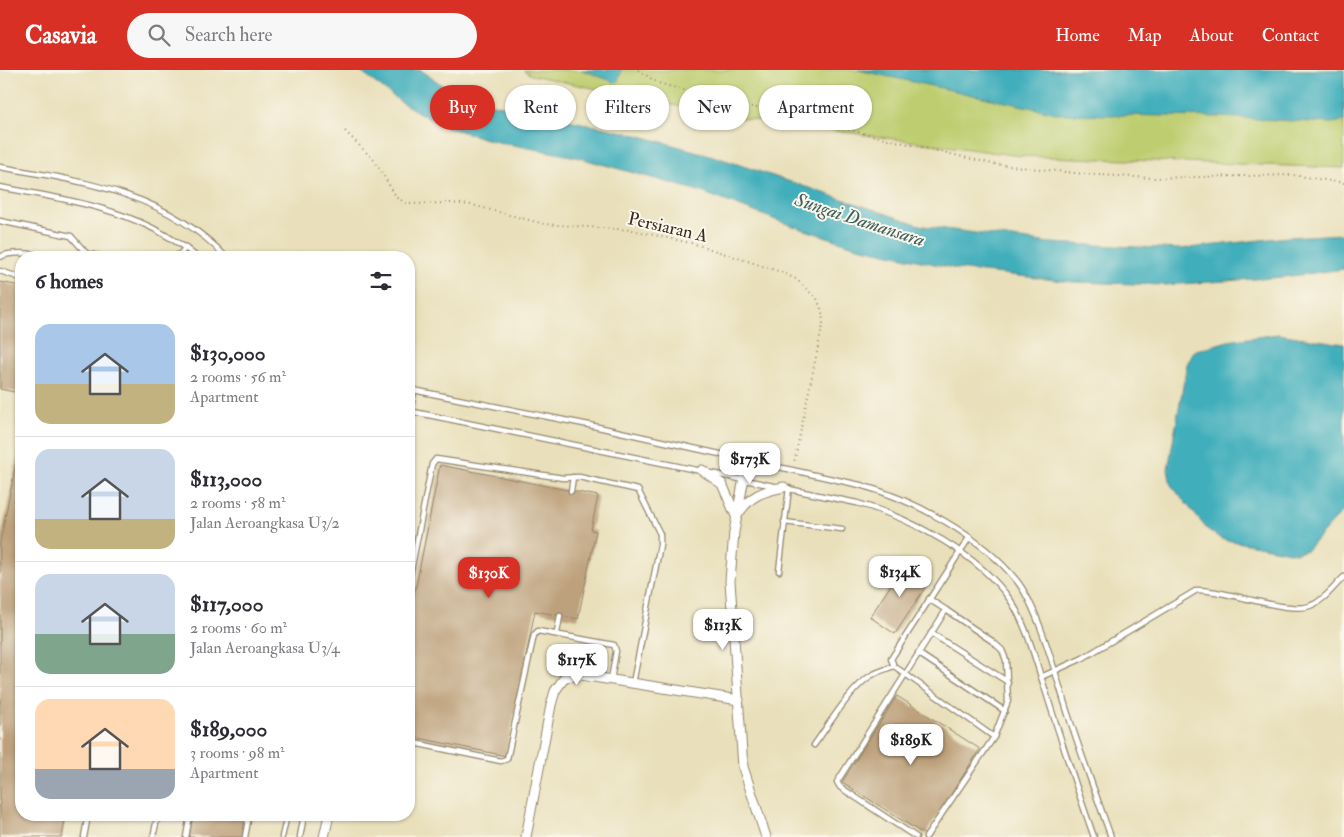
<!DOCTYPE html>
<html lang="en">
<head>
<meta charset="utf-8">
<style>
	body { margin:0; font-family:"IM FELL Double Pica",serif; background:#f7f7f7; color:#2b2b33; height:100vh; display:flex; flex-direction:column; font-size:19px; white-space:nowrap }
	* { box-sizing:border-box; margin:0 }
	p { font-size:16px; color:#7c7c81 }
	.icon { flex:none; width:28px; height:28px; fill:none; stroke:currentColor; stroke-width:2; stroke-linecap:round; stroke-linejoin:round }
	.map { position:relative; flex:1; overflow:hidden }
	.panel { position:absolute; left:15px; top:181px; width:400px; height:570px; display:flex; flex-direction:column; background:#fff; border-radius:20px; box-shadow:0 1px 4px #0004 }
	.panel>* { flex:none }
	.top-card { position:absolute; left:430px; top:15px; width:475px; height:45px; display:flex; gap:10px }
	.price { position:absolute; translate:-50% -42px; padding:0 11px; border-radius:10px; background:#fff; color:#222; font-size:16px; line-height:32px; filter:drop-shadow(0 1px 2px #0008) }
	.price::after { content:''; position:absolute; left:50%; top:30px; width:15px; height:11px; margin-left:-8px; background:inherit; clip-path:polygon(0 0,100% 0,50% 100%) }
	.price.active { background:#d93025; color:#fff }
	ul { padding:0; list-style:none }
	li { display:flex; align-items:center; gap:15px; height:125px; padding:0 20px }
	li+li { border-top:1px solid #e1e1e2 }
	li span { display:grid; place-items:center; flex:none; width:140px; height:100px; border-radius:15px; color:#555 }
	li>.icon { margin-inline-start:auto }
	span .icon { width:60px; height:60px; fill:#fffc; stroke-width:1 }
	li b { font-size:21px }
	h2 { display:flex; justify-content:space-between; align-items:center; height:60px; padding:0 20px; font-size:21px }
	.chip { padding:0 18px; border-radius:22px; background:#fff; box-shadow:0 1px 4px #0004; font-size:18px; line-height:45px }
	.chip.active { background:#d93025; color:#fff }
	header { display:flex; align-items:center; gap:30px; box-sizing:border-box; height:70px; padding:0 25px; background:#d93025; color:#fff }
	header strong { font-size:24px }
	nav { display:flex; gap:28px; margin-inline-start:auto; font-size:18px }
	.search { width:350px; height:45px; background:#f7f7f7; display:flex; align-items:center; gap:12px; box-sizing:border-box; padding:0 18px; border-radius:28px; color:#7c7c81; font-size:19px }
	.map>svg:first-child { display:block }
	.green { fill:#becd6f; stroke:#7c7c46 }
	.water { fill:#3faebb; stroke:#3d6c6c }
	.building { fill:#bda17b }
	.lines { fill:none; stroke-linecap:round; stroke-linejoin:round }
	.lane-casing { stroke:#92856c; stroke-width:7 }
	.street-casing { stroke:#92856c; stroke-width:11 }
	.path { stroke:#92856c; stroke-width:2; stroke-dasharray:1 4; stroke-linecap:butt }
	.lane { stroke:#fff; stroke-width:4.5 }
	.street { stroke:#fff; stroke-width:9 }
	.labels { text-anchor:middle; stroke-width:4; stroke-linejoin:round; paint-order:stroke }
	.street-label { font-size:18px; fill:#3b2a1e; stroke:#fbf7ec }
	.water-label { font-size:19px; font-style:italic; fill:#3d5f5d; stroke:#fbf7ec }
</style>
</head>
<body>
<header>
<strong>Casavia</strong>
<div class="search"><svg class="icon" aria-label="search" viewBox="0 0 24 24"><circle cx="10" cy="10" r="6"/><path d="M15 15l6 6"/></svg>Search here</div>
<nav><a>Home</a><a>Map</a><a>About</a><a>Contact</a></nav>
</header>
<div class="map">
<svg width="1344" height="767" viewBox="0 0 1344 767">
	<rect width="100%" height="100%" fill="#fbf7ec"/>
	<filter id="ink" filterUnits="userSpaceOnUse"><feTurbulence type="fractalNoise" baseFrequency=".02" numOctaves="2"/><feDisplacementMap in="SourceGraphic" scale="10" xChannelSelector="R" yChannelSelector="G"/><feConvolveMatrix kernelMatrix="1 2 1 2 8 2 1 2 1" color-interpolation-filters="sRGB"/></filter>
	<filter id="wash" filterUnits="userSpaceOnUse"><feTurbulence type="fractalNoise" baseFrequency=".0096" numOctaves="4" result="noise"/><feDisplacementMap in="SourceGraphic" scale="20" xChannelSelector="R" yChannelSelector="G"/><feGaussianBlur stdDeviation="1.12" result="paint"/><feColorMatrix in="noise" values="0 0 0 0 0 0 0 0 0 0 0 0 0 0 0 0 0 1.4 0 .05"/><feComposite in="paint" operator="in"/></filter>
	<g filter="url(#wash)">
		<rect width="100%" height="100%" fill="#e9e0bb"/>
		<!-- green -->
		<path class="green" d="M523 0H1344V98L1020 86 725 46 531 5Z"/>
		<!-- water -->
		<g class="water">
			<path d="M358 0H421L445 17 493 34 633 64 713 86 923 156 1050 173 1180 179 1287 167 1344 164V199L1284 207 1166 215 1073 212 957 199 854 176 784 153 699 121 576 87 493 71 440 55 401 32Z"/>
			<path d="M582 0H622L617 13Z"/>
			<path d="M858 0H1344V51L1331 53 1220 47 1061 44Z"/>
			<path d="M1278 264 1344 274V440L1307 480 1295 483 1221 469 1207 459 1171 415 1168 399 1187 294 1194 281 1228 271Z"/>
		</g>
		<g id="blocks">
			<!-- building -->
			<g class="building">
				<path d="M0 212 21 216V310L19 323 0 319Z"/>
				<path d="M20 373 21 745H66L62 767H0V473Z"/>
				<path d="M440 395 598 426 591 460 596 461 578 549 535 541 506 686 409 666V552Z"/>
				<path d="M905 493 930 510 895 564 870 547Z"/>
				<path d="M897 626 980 679 925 765 842 712Z"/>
				<path d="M193 745H246L242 767H189Z"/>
			</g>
		</g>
	</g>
	<g filter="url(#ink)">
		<use href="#blocks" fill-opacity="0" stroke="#92856c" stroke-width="1"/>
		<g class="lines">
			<!-- lane casing -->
			<g class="lane-casing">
				<g id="lane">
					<path d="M0 97C82 111 167 123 227 188"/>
					<path d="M0 117C71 131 141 139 198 188"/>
					<path d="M0 151 71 166 87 184 111 188"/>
					<path d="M0 187C13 179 51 186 68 188"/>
					<path d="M78 188 87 184"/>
					<path d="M172 188 181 183 186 177"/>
					<path d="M0 201 21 208"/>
					<path d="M413 320 589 355 860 415C915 430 981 466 1017 511 1039 539 1056 606 1067 641 1081 684 1096 725 1111 767"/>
					<path d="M409 341 857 433C911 448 979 484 1011 531 1027 556 1035 589 1044 616 1060 667 1076 717 1094 767"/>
					<path d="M571 421 573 407"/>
					<path d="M784 452 842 459"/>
					<path d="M969 468 891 589 894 596 994 667"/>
					<path d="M779 501 789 418"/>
					<path d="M409 511 432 394 436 389 563 408 579 407 638 420 660 464V475L633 613"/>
					<path d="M929 529 946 540"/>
					<path d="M557 563 560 546"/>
					<path d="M931 563 1008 612"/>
					<path d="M918 583 1005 641"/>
					<path d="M1041 607 1083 588 1197 520C1225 519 1291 546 1312 535 1325 530 1334 516 1344 507"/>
					<path d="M409 672 501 691 507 689 534 565 538 561 614 575 616 581 611 610"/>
					<path d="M814 675C828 656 852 616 872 605 879 601 887 599 894 596"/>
					<path d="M84 767 88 745"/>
					<path d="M153 767 158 745"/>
					<path d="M186 767 190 745"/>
					<path d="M245 767 249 745"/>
					<path d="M282 767 287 745"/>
					<path d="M300 767 304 745"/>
					<path d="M916 767 840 717 837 712 946 540 992 571 1002 580 1006 590 1008 631 994 667 926 767"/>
				</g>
			</g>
			<!-- street casing -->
			<g class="street-casing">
				<g id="street">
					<path d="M409 338 412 320"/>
					<path d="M747 391 734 462 730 511 743 697 766 767"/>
					<path d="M702 400 722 414 736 446"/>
					<path d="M738 444C751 425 763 421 784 417"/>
					<path d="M324 767 329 745"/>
					<path d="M526 767 551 635 555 621 565 607 581 605 739 630"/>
				</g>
			</g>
			<!-- path -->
			<g class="path">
				<path d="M638 0 658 13 702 25 993 94 1084 104 1151 108 1293 105 1344 113"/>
				<path d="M345 61 374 90 397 128 408 134 451 133 472 135 544 154 632 160 695 174 781 202 796 209 817 229 822 241 823 253 794 393"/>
			</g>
			<!-- lane -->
			<use href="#lane" class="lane"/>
			<!-- street -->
			<use href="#street" class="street"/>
		</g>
	</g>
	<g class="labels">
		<!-- street labels -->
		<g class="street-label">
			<text transform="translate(668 157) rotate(13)" y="6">Persiaran A</text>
		</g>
		<!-- water labels -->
		<g class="water-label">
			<text transform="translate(860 149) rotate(18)" y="7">Sungai Damansara</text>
		</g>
	</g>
</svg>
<b class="price" style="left:750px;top:415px">$173K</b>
<b class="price" style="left:900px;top:528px">$134K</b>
<b class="price active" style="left:489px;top:529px">$130K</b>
<b class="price" style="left:723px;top:581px">$113K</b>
<b class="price" style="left:577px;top:616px">$117K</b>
<b class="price" style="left:911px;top:696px">$189K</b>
<div class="top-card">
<a class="chip active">Buy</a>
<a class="chip">Rent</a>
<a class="chip">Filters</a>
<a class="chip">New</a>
<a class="chip">Apartment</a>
</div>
<section class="panel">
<h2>6 homes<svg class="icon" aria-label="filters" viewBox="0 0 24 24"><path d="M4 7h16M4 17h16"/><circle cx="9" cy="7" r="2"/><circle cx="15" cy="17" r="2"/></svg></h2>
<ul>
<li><span style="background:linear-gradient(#a9c7e8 60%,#c2b280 0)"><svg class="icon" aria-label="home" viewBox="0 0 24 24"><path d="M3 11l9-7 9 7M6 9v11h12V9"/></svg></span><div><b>$130,000</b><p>2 rooms · 56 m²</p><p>Apartment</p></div></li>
<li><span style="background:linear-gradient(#c9d6e8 70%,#c2b280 0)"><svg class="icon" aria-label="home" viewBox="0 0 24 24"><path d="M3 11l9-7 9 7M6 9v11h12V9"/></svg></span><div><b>$113,000</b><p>2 rooms · 58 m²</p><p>Jalan Aeroangkasa U3/2</p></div></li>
<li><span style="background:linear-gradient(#c9d6e8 60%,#7fa58c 0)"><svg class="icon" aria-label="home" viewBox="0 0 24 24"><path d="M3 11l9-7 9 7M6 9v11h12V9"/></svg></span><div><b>$117,000</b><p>2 rooms · 60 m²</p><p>Jalan Aeroangkasa U3/4</p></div></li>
<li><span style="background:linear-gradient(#ffd9b3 70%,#9aa5b1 0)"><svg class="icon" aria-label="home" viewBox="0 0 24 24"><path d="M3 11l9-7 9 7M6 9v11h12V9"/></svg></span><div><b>$189,000</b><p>3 rooms · 98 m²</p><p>Apartment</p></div></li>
</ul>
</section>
</div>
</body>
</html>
